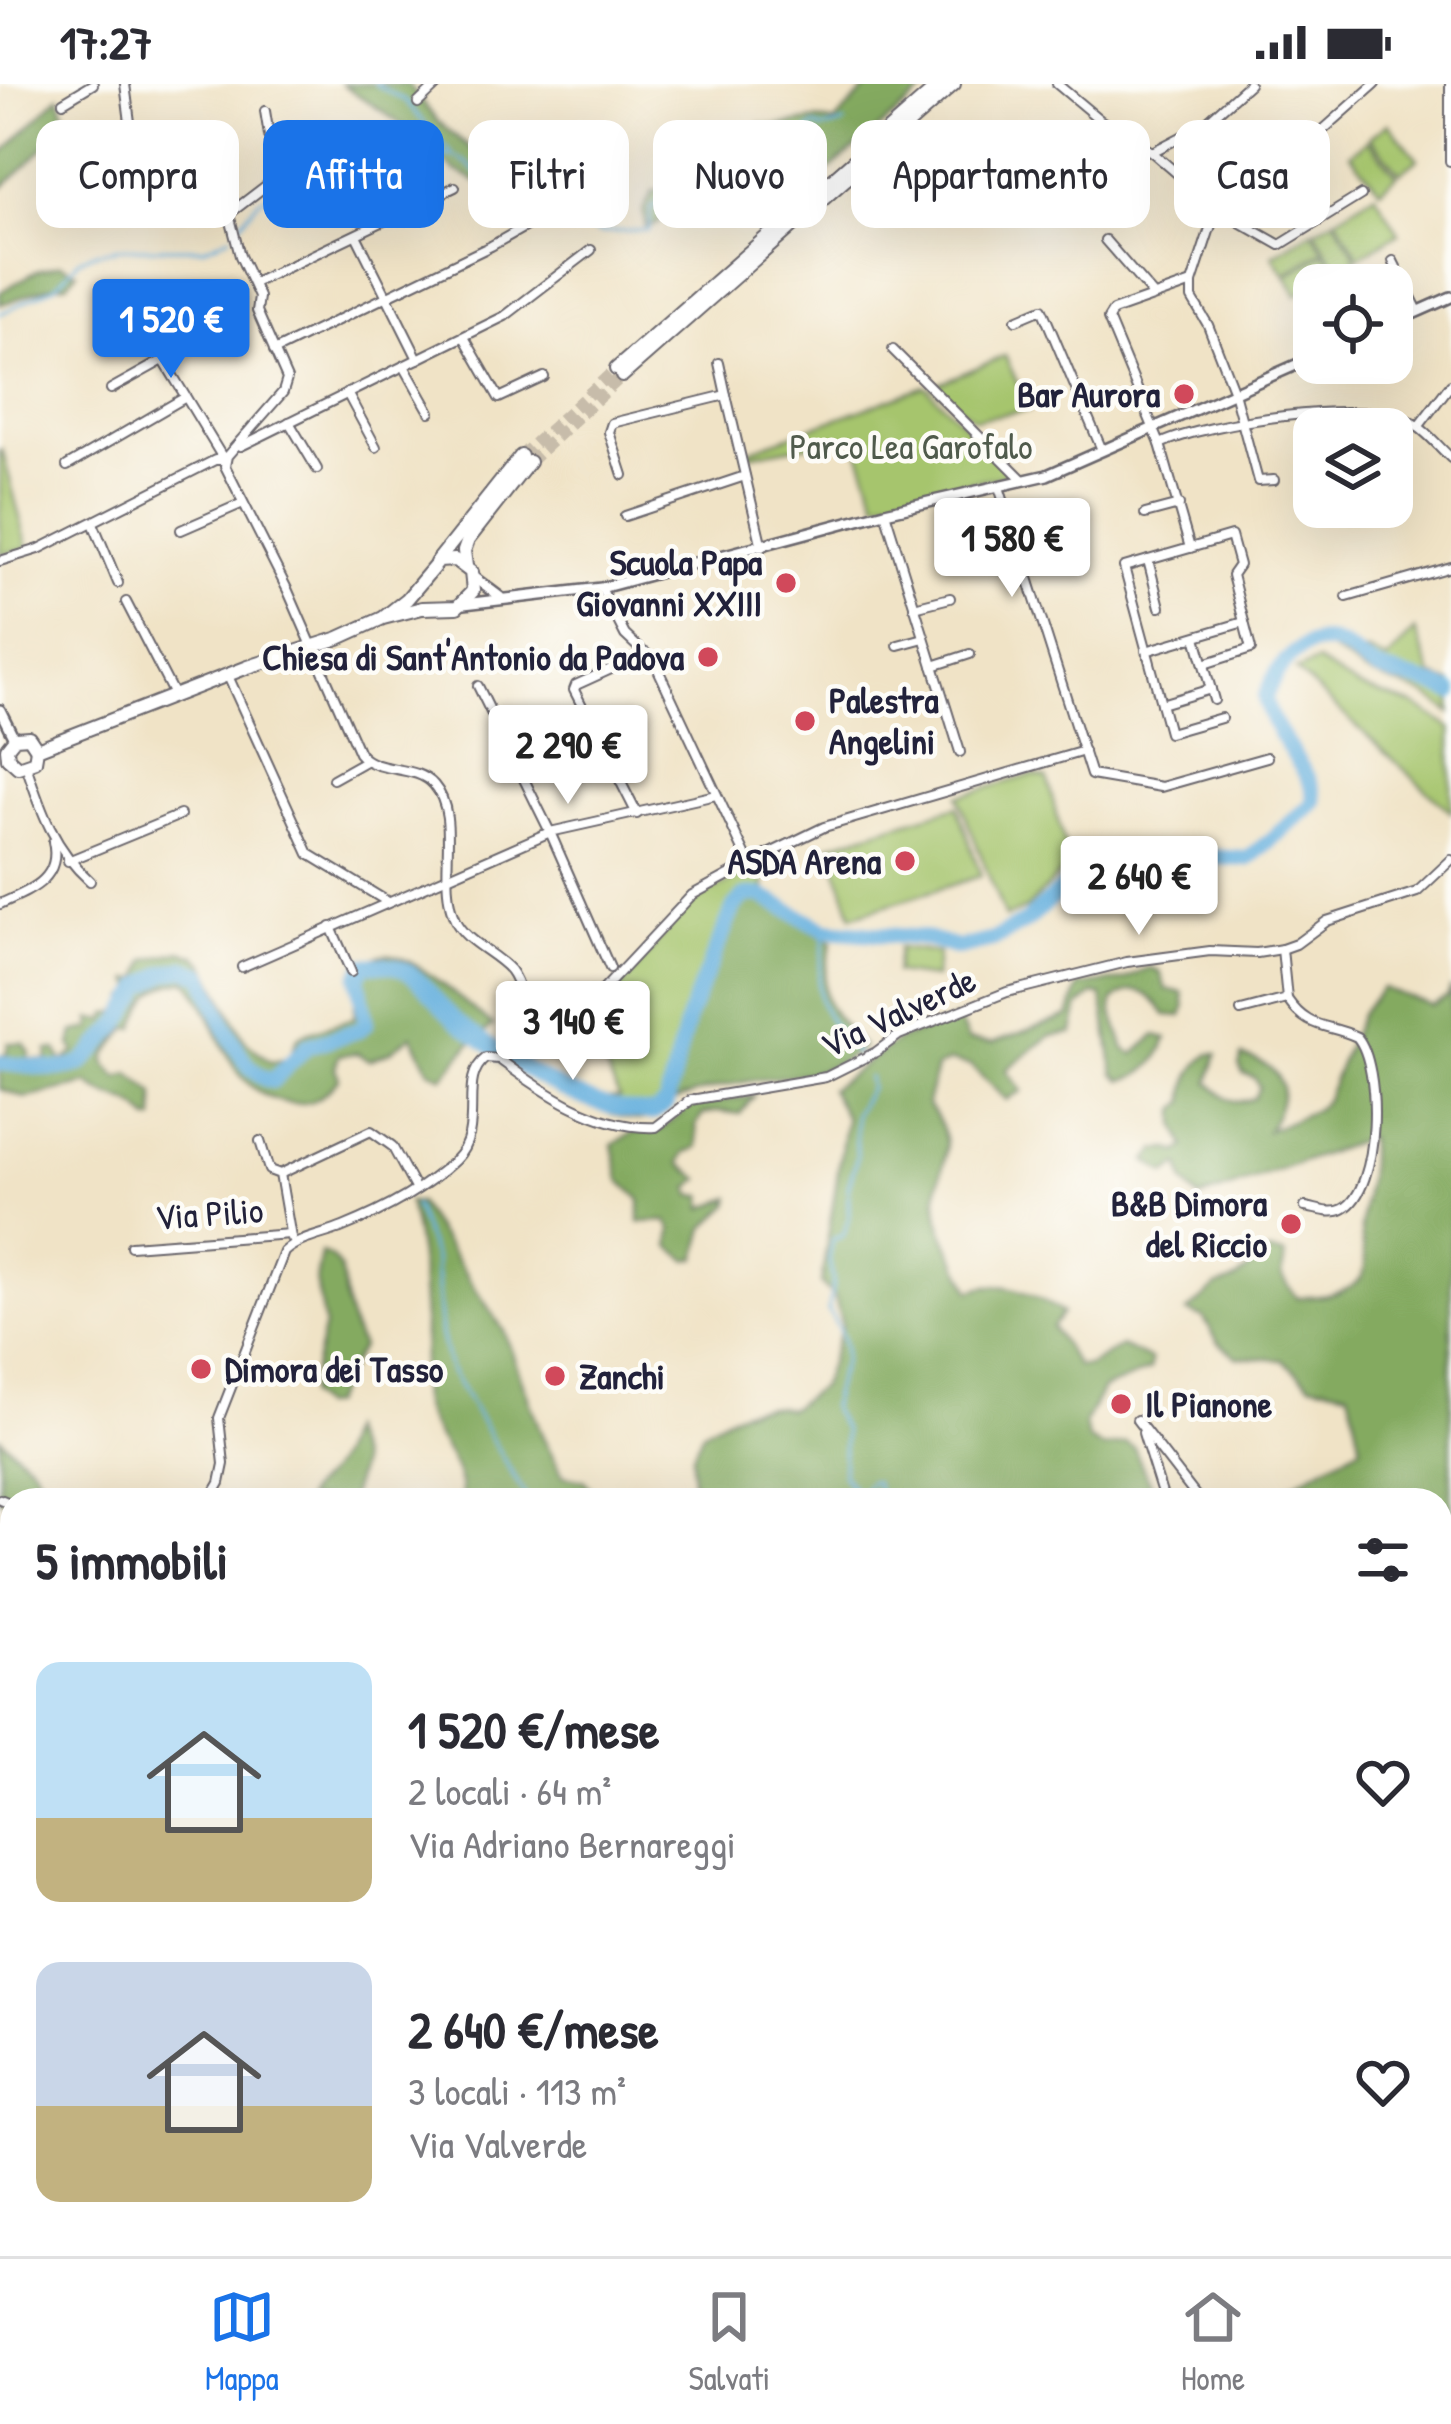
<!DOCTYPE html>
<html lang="it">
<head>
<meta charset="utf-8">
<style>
	body { margin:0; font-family:"Patrick Hand",sans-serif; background:#f2f2f3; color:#2b2b33; height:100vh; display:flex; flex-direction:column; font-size:45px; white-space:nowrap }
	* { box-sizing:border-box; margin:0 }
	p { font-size:39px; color:#7c7c81 }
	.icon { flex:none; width:66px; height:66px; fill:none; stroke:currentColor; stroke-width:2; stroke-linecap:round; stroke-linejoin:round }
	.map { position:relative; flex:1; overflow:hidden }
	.panel { position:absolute; left:0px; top:1404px; width:1452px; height:768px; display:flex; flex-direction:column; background:#fff; border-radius:36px 36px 0 0; box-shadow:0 12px 48px #0002 }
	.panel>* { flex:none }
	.top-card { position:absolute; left:36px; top:36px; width:1380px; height:108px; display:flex; gap:24px }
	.controls { position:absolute; left:1293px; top:180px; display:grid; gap:24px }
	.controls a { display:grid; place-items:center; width:120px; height:120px; border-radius:24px; background:#fff; box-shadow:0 12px 48px #0002; font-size:60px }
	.price { position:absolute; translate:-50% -102px; padding:0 27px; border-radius:12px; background:#fff; color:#222; font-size:39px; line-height:78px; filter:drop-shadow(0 3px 6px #0008) }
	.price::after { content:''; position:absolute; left:50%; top:72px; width:36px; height:27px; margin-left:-18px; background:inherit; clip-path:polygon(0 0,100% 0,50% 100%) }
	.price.active { background:#1a73e8; color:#fff }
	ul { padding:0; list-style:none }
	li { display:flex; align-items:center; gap:36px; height:300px; padding:0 36px }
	li span { display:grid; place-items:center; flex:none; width:336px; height:240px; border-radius:24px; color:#555 }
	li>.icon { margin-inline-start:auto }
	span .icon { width:144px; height:144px; fill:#fffc; stroke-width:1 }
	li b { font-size:51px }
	h2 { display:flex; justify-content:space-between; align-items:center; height:144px; padding:0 36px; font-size:51px }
	.tag { padding:0 42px; border-radius:24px; background:#fff; box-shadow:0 12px 48px #0002; font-size:42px; line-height:108px }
	.tag.active { background:#1a73e8; color:#fff }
	.status { display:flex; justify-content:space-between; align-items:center; height:84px; padding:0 60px; background:#fff; direction:ltr }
	.status svg { height:33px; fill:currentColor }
	.dock { display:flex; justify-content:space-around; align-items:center; height:168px; border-top:3px solid #e1e1e2; background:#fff; font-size:33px; color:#7c7c81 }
	.dock a { display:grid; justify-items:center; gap:6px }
	.dock .active { color:#1a73e8 }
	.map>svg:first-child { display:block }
	.green { fill:#a6c56d; stroke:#647454; stroke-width:3 }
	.forest { fill:#84aa60; stroke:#53664e; stroke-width:3 }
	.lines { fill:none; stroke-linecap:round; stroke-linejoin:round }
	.stream { stroke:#66b0de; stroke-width:3 }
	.river { stroke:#66b0de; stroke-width:16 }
	.trunk-tunnel { stroke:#c7bcaa; stroke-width:12; stroke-dasharray:12 6; stroke-linecap:butt }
	.minor-casing { stroke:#6a666c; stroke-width:12 }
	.tertiary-casing { stroke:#6a666c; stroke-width:14 }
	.primary-casing { stroke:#6a666c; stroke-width:16 }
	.trunk-casing { stroke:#6a666c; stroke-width:16 }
	.minor { stroke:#fff; stroke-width:8 }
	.tertiary { stroke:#fff; stroke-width:9 }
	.primary { stroke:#fff; stroke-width:12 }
	.trunk { stroke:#fff; stroke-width:12 }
	.poi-dot { fill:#d1495b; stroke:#fdfcf7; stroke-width:4.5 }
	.labels { text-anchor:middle; stroke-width:9; stroke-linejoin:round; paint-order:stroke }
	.poi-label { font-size:36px; font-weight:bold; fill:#22223b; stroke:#fdfcf7; text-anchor:end }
	.park-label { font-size:36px; fill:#505b4c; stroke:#fdfcf7 }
	.street-label { font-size:36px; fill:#22223b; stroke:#fdfcf7 }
</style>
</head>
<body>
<div class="status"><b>17:27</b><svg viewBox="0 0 49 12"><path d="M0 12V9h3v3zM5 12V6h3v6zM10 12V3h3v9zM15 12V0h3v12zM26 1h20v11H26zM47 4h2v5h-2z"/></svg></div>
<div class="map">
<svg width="1451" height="2172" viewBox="0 0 1451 2172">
	<rect width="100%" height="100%" fill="#fdfcf7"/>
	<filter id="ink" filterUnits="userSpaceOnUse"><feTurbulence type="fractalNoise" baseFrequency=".00833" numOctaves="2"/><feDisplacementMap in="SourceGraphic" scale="24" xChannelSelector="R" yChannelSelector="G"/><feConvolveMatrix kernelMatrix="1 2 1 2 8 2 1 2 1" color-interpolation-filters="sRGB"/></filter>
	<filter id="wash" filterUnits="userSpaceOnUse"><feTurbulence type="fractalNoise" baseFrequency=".004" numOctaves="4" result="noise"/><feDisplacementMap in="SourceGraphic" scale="48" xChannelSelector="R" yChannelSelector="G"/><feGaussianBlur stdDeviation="2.7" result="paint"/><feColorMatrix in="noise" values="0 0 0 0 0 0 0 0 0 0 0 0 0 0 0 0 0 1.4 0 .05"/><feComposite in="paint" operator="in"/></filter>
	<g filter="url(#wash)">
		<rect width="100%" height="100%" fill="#f0e3c6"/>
		<!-- green -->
		<g class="green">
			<path d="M1388 39 1418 75 1400 89 1370 53Z"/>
			<path d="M1368 56 1397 91 1380 106 1350 70Z"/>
			<path d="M1375 109 1399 149 1359 173 1336 134Z"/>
			<path d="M1334 135 1357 174 1338 186 1315 146Z"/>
			<path d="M1312 147 1324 166 1284 190 1273 171Z"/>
			<path d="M1325 168 1336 187 1297 211 1286 192Z"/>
			<path d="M1005 272 1030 326 974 335 932 302Z"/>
			<path d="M925 302 1013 389 877 418 854 353 748 371 747 367Z"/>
			<path d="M2 365 28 464 0 470V366Z"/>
			<path d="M1415 546 1432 592 1451 599V629L1426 611 1366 589 1334 568H1369L1387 577Z"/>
			<path d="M1317 578 1359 603 1415 621 1451 644V728L1296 587Z"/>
			<path d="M1033 691 1047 694 1064 759 1075 774 1027 824 1005 834 958 712Z"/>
			<path d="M957 722 981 792 852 832 829 761Z"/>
			<path d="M761 781 767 816 746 814 735 824 690 929 671 1018C648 1055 597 1026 572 1006L607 1015 619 1014 582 927C636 908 652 851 695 817 715 802 741 796 761 781Z"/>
			<path d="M898 864 938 869 934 894 895 889Z"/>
		</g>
		<!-- forest -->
		<g class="forest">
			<path d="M342 0H408L437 37 478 70 491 94 507 102V113L455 87 399 39Z"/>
			<path d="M871 0H933L787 121 763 86 756 84C723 103 704 123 664 124L659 139 646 144 643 126 653 107 669 106 721 69 737 66 760 40C784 47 809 31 834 39Z"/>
			<path d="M59 12 65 30C52 61 24 83 0 106V72Z"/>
			<path d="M61 180 77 188 67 200C41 201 25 215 0 220V208L37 187Z"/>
			<path d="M747 814H759L832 858C817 919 823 918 863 963 829 990 798 991 756 996 729 1000 699 1008 673 1017L692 929 736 825Z"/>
			<path d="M181 867 197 872 205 880 245 957 271 978 289 975 297 955 303 950 354 934 358 887C367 877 377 869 391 871 419 875 469 924 493 941L469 961 443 993 429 986 412 951 390 968 369 976 357 969 339 971 335 984 339 994C323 1014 309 1024 283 1018 224 1005 222 937 187 896 152 902 146 912 135 944H128L106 971V980L118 994 130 990 155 1010V1036L150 1037C129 1010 112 1020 89 1000L26 1014 0 1005V972L6 971 8 959H24L30 969 28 975 47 977 48 966H56L63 978 75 968 71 961 74 948 92 945 91 935 106 936 108 930 117 929 127 919V913L136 909 131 896 140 895 147 876Z"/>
			<path d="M1150 884 1160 888 1166 905 1183 909 1185 924 1182 932 1166 931C1151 910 1136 897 1113 917L1112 927 1125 965 1134 970 1156 951 1167 954C1161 975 1145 993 1122 996L1114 989 1102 912 1094 910 1079 922 1073 949 1050 952 1006 986 1022 1007 1006 1016 971 982 950 977 936 984 927 1020C966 1070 931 1081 938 1128 942 1155 961 1182 971 1207 1000 1193 1036 1210 1062 1229L1052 1243 1077 1282H1088L1121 1262 1151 1276 1150 1286 1103 1305 1085 1339 1088 1355 1103 1364 1126 1359 1134 1364 1157 1416H693L692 1372 703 1347C733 1329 753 1317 789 1325L821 1302 842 1242 835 1214 821 1200 846 1034 830 1005 898 956 958 934 968 956 992 959 1069 932 1079 902 1124 896Z"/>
			<path d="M1451 903V1548L1440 1561V1416H1272L1271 1412 1361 1362 1349 1307 1310 1299 1283 1276 1237 1273 1218 1258 1203 1233 1187 1228 1216 1203 1236 1196 1268 1168 1285 1171 1282 1192 1296 1213C1318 1214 1366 1210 1365 1179 1365 1166 1360 1154 1361 1140 1363 1111 1372 1083 1368 1054L1199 1115 1184 1098 1180 1081 1166 1090 1147 1077 1157 1066 1170 1065 1178 1069 1186 1063 1177 1042V1025L1186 1018C1185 999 1194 981 1210 970H1217L1209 998C1223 1013 1232 1023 1254 1014L1259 1003 1255 994 1243 989 1239 981 1242 972C1290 983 1289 1011 1267 1047L1315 1026 1325 1017 1361 928 1382 904 1432 921 1448 912Z"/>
			<path d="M754 1012 740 1030 719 1027 703 1030 696 1041 698 1063 685 1069 680 1079 700 1095 690 1105 692 1111 704 1112V1124L731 1114 729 1122 705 1144 697 1174 688 1176 670 1162 672 1145 667 1137 640 1138V1115L620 1096 613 1061 633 1048 660 1046 692 1021Z"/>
			<path d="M408 1118 418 1119 504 1247 542 1351 563 1392 584 1396 600 1416H461C464 1376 427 1353 421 1314 419 1296 423 1276 424 1258 424 1217 420 1157 408 1118Z"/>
			<path d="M321 1169C347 1175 342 1205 347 1226 350 1239 356 1251 361 1263L330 1321 320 1323 308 1311 324 1241 316 1197Z"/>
			<path d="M347 1346C363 1388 361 1376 349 1416H305C309 1403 315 1402 324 1393 337 1380 342 1363 347 1346Z"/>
			<path d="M0 1354 33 1383 52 1416H0Z"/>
			<path d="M0 1539 12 1544V1682L0 1671Z"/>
			<path d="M0 1720 12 1730V2160H312L322 2172H0Z"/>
			<path d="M1440 1840 1451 1841V1952L1446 1939 1440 1943Z"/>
			<path d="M529 2160H939L938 2172H773L765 2164 756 2172H540Z"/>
		</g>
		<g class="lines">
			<!-- stream -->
			<g class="stream">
				<path d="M375 0 405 17 452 70"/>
				<path d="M235 146 259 116 306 91 351 72 404 60 437 71 454 72 467 79 492 103 599 149 649 146 651 124 658 119 681 116 685 107 709 104 724 81 747 77 750 62 777 66 790 52 802 55 813 42 823 45 845 39"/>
				<path d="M0 230 56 202 80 175 94 169 121 164H204L230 152"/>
				<path d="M826 846C815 918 810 914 857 971"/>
				<path d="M868 993 870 1004 855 1030 857 1073 848 1104 849 1136 843 1152 833 1155 829 1175 833 1199 828 1227C860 1274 836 1279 831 1324L844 1347 843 1392 859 1411 870 1397 875 1398 882 1416"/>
				<path d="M414 1121 435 1177 441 1250 449 1284 528 1416"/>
				<path d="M0 1588H12"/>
				<path d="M0 1834 12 1841"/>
				<path d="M646 2160 657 2172"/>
			</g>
			<!-- river -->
			<path class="river" d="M0 979 53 985 73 983 83 979 120 939 143 902 165 889 185 884 203 891C216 919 239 991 272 997L307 962 359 946 366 939 358 893 365 881C421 874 425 914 462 941 520 984 578 1025 653 1029L666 1020 689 930 734 823 745 812 760 811 826 846 923 854 958 864 993 856 1027 837 1087 782 1120 768 1248 775 1314 719C1320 695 1270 650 1265 614 1276 580 1310 541 1348 566 1359 573 1367 581 1380 586 1403 595 1429 596 1451 608"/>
		</g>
	</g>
	<g filter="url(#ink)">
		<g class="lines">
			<!-- trunk-tunnel -->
			<g class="trunk-tunnel">
				<path d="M521 372 616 285"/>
				<path d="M529 378 622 292"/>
			</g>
			<!-- minor casing -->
			<g class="minor-casing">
				<g id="minor">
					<path d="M125 0 136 84 192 122 229 130 240 172 259 213 257 227 287 295 283 308 227 372 225 382 288 507 359 669C376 691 415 679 434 701 462 733 436 796 455 836 465 858 494 868 510 886 521 900 522 921 531 937L539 939 603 906 692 811 760 774 824 743 1084 667"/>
					<path d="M1057 0 1100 36 1152 68 1208 116 1214 132 1192 199V214L1208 241 1234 308 1258 397 1274 396"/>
					<path d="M1450 0V77"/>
					<path d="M63 18 93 0"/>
					<path d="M418 19 438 0"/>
					<path d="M1152 68 1202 42 1249 0"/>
					<path d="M229 130 276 94 265 27"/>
					<path d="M1227 131 1280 161 1361 111"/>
					<path d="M1214 132 1227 131 1375 0"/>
					<path d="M356 151 418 275"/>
					<path d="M1105 156 1153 211"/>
					<path d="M1393 177 1418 227"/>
					<path d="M254 199 455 103"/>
					<path d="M1192 199 1113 227 1108 235 1160 360 1190 464 1124 483 1169 649 1221 634"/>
					<path d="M1344 199 1345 201"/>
					<path d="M1016 236 1042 225 1102 366"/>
					<path d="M464 253 499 314 544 293"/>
					<path d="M893 266 1023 396"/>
					<path d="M274 267 491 162 542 133"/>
					<path d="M719 279 726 311"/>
					<path d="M404 282 430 328"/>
					<path d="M111 305 208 251"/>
					<path d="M347 309 376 363"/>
					<path d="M289 338 317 385"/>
					<path d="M1418 343 1451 300"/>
					<path d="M1160 360C1206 338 1363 315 1409 337 1425 345 1438 362 1451 374"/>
					<path d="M241 362 505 232 591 166"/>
					<path d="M67 382 184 314"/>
					<path d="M623 391 609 348 612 339 726 311 762 463"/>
					<path d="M999 403 1091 691 1161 703 1267 673"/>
					<path d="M885 428 960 668"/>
					<path d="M1145 430 1179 421"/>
					<path d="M625 432 745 392"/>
					<path d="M93 439 118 499"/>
					<path d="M181 446 243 419"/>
					<path d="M1190 464 1231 452 1239 481 1232 491 1244 538"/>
					<path d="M1148 476 1160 523"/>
					<path d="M0 477 39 465 215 376H224L164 277"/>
					<path d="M601 504 625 551 655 579 749 779"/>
					<path d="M1347 513 1451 483"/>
					<path d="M126 518 174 611"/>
					<path d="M914 523 950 514"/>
					<path d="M1196 553 1214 616"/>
					<path d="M898 561 924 554"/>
					<path d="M1146 567 1244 538 1251 565 1204 580"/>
					<path d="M933 582 970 570"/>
					<path d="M228 592 309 770 388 818"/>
					<path d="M478 602 550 748 610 884"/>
					<path d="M1161 620 1211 605"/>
					<path d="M26 681C41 727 54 765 90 797"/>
					<path d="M333 695 365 677"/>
					<path d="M637 730 574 606 576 601 646 569"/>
					<path d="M68 777 180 731"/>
					<path d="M0 820C28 807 62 796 53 758"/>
					<path d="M331 843 351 888"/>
					<path d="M242 883 550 748 716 711"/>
					<path d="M1287 915C1309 947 1327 939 1357 953 1382 982 1381 1105 1343 1125 1332 1131 1318 1125 1305 1123"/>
					<path d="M1241 927 1287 915 1282 865"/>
					<path d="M260 1057 269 1086 280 1090 371 1047 392 1062 416 1106"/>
					<path d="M280 1090 291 1154"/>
					<path d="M131 1162 290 1150"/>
					<path d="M1137 1336 1199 1416"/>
					<path d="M1143 1349 1164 1416"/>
					<path d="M0 1415 12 1420"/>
					<path d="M210 1416 220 1399 224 1380 219 1334 284 1168C299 1154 324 1151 343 1143 383 1127 423 1106 455 1076 487 1045 456 996 486 974L499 975C543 1008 598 1046 656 1043L691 1016 826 993 876 968 899 951 1007 908 1127 878 1210 867 1257 869 1282 865 1296 860 1327 837 1417 808 1451 776"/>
					<path d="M1440 1610 1451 1592"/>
					<path d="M1440 1672 1451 1662"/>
					<path d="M1440 1716H1451"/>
					<path d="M1440 1813 1451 1804"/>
					<path d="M1440 1854 1445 1861 1440 1872"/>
					<path d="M1440 2059 1451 2084"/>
					<path d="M309 2160 324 2172"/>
					<path d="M771 2160 776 2172"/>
					<path d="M821 2172 838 2168 864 2172"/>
					<path d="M907 2172H937"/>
					<path d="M1104 2172 1114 2160"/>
					<path d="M1447 2172 1451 2143"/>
				</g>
			</g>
			<!-- tertiary casing -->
			<g class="tertiary-casing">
				<g id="tertiary">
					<path d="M1392 239 1451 213"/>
					<path d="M472 492 500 513"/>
					<path d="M464 520 601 504 885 428 1047 391 1314 273"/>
					<path d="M0 626 14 654"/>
				</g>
			</g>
			<!-- primary casing -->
			<g class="primary-casing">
				<g id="primary">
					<path d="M8 674 18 683 35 677 37 665 248 583 339 554 383 534 422 524 457 523 473 507 471 488 455 476 439 477 407 515 383 534"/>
					<path d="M8 674 7 664 15 654 29 653 37 665"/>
				</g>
			</g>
			<!-- trunk casing -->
			<g class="trunk-casing">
				<g id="trunk">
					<path d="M616 285 941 0"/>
					<path d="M622 292 954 0"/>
					<path d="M436 479 521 372"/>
					<path d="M466 482 464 467 468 456 529 378"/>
				</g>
			</g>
			<!-- minor -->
			<use href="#minor" class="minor"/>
			<!-- tertiary -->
			<use href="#tertiary" class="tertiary"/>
			<!-- primary -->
			<use href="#primary" class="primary"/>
			<!-- trunk -->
			<use href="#trunk" class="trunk"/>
		</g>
	</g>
	<!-- markers -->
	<g class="poi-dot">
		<circle cx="1184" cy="310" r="12"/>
		<circle cx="786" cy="499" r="12"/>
		<circle cx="708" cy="573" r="12"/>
		<circle cx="805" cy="637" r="12"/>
		<circle cx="905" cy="777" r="12"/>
		<circle cx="1291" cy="1140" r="12"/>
		<circle cx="201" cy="1285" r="12"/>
		<circle cx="555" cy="1292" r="12"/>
		<circle cx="1121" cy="1320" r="12"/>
	</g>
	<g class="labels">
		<!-- poi labels -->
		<g class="poi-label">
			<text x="1160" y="323">Bar Aurora</text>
			<text x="762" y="491">Scuola Papa<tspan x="762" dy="41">Giovanni XXIII</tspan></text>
			<text x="684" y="586">Chiesa di Sant'Antonio da Padova</text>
			<text x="829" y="629" text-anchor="start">Palestra<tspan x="829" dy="41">Angelini</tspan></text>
			<text x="881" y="790">ASDA Arena</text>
			<text x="1267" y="1132">B&amp;B Dimora<tspan x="1267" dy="41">del Riccio</tspan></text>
			<text x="225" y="1298" text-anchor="start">Dimora dei Tasso</text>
			<text x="579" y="1305" text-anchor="start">Zanchi</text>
			<text x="1145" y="1333" text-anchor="start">Il Pianone</text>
		</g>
		<!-- park labels -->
		<g class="park-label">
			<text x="911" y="375">Parco Lea Garofalo</text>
		</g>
		<!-- street labels -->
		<g class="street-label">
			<text transform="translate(898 928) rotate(-25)" y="13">Via Valverde</text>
			<text transform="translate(209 1129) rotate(-4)" y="13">Via Pilio</text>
		</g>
	</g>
</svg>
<div class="controls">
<a><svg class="icon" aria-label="locate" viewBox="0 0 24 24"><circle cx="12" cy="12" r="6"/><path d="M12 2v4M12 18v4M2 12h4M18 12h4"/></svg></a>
<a><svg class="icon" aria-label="layers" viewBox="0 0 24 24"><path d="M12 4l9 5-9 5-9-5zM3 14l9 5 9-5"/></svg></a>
</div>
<b class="price active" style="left:171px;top:297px">1 520 €</b>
<b class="price" style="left:1012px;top:516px">1 580 €</b>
<b class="price" style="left:568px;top:723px">2 290 €</b>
<b class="price" style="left:1139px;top:854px">2 640 €</b>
<b class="price" style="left:573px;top:999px">3 140 €</b>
<div class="top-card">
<a class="tag">Compra</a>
<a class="tag active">Affitta</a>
<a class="tag">Filtri</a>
<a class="tag">Nuovo</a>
<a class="tag">Appartamento</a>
<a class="tag">Casa</a>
</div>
<section class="panel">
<h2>5 immobili<svg class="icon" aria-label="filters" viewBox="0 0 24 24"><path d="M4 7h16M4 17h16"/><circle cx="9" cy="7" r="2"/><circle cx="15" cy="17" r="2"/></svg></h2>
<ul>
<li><span style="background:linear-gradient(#bfe0f5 65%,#c2b280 0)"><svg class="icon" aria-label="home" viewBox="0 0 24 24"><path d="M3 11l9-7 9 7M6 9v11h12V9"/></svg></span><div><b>1 520 €/mese</b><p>2 locali · 64 m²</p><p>Via Adriano Bernareggi</p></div><svg class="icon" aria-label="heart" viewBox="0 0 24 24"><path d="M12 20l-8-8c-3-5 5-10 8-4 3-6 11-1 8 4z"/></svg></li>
<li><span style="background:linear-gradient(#c9d6e8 60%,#c2b280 0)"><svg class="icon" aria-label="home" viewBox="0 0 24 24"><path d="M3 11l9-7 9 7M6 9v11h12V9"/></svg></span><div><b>2 640 €/mese</b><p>3 locali · 113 m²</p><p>Via Valverde</p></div><svg class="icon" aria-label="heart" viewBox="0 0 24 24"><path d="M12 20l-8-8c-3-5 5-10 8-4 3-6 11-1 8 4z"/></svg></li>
</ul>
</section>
</div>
<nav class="dock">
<a class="active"><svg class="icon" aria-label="map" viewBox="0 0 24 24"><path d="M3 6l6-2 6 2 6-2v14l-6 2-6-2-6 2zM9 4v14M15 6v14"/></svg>Mappa</a>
<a><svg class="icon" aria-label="saved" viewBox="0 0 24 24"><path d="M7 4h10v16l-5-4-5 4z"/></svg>Salvati</a>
<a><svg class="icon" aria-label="home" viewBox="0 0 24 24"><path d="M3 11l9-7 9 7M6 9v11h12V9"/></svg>Home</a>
</nav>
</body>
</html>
